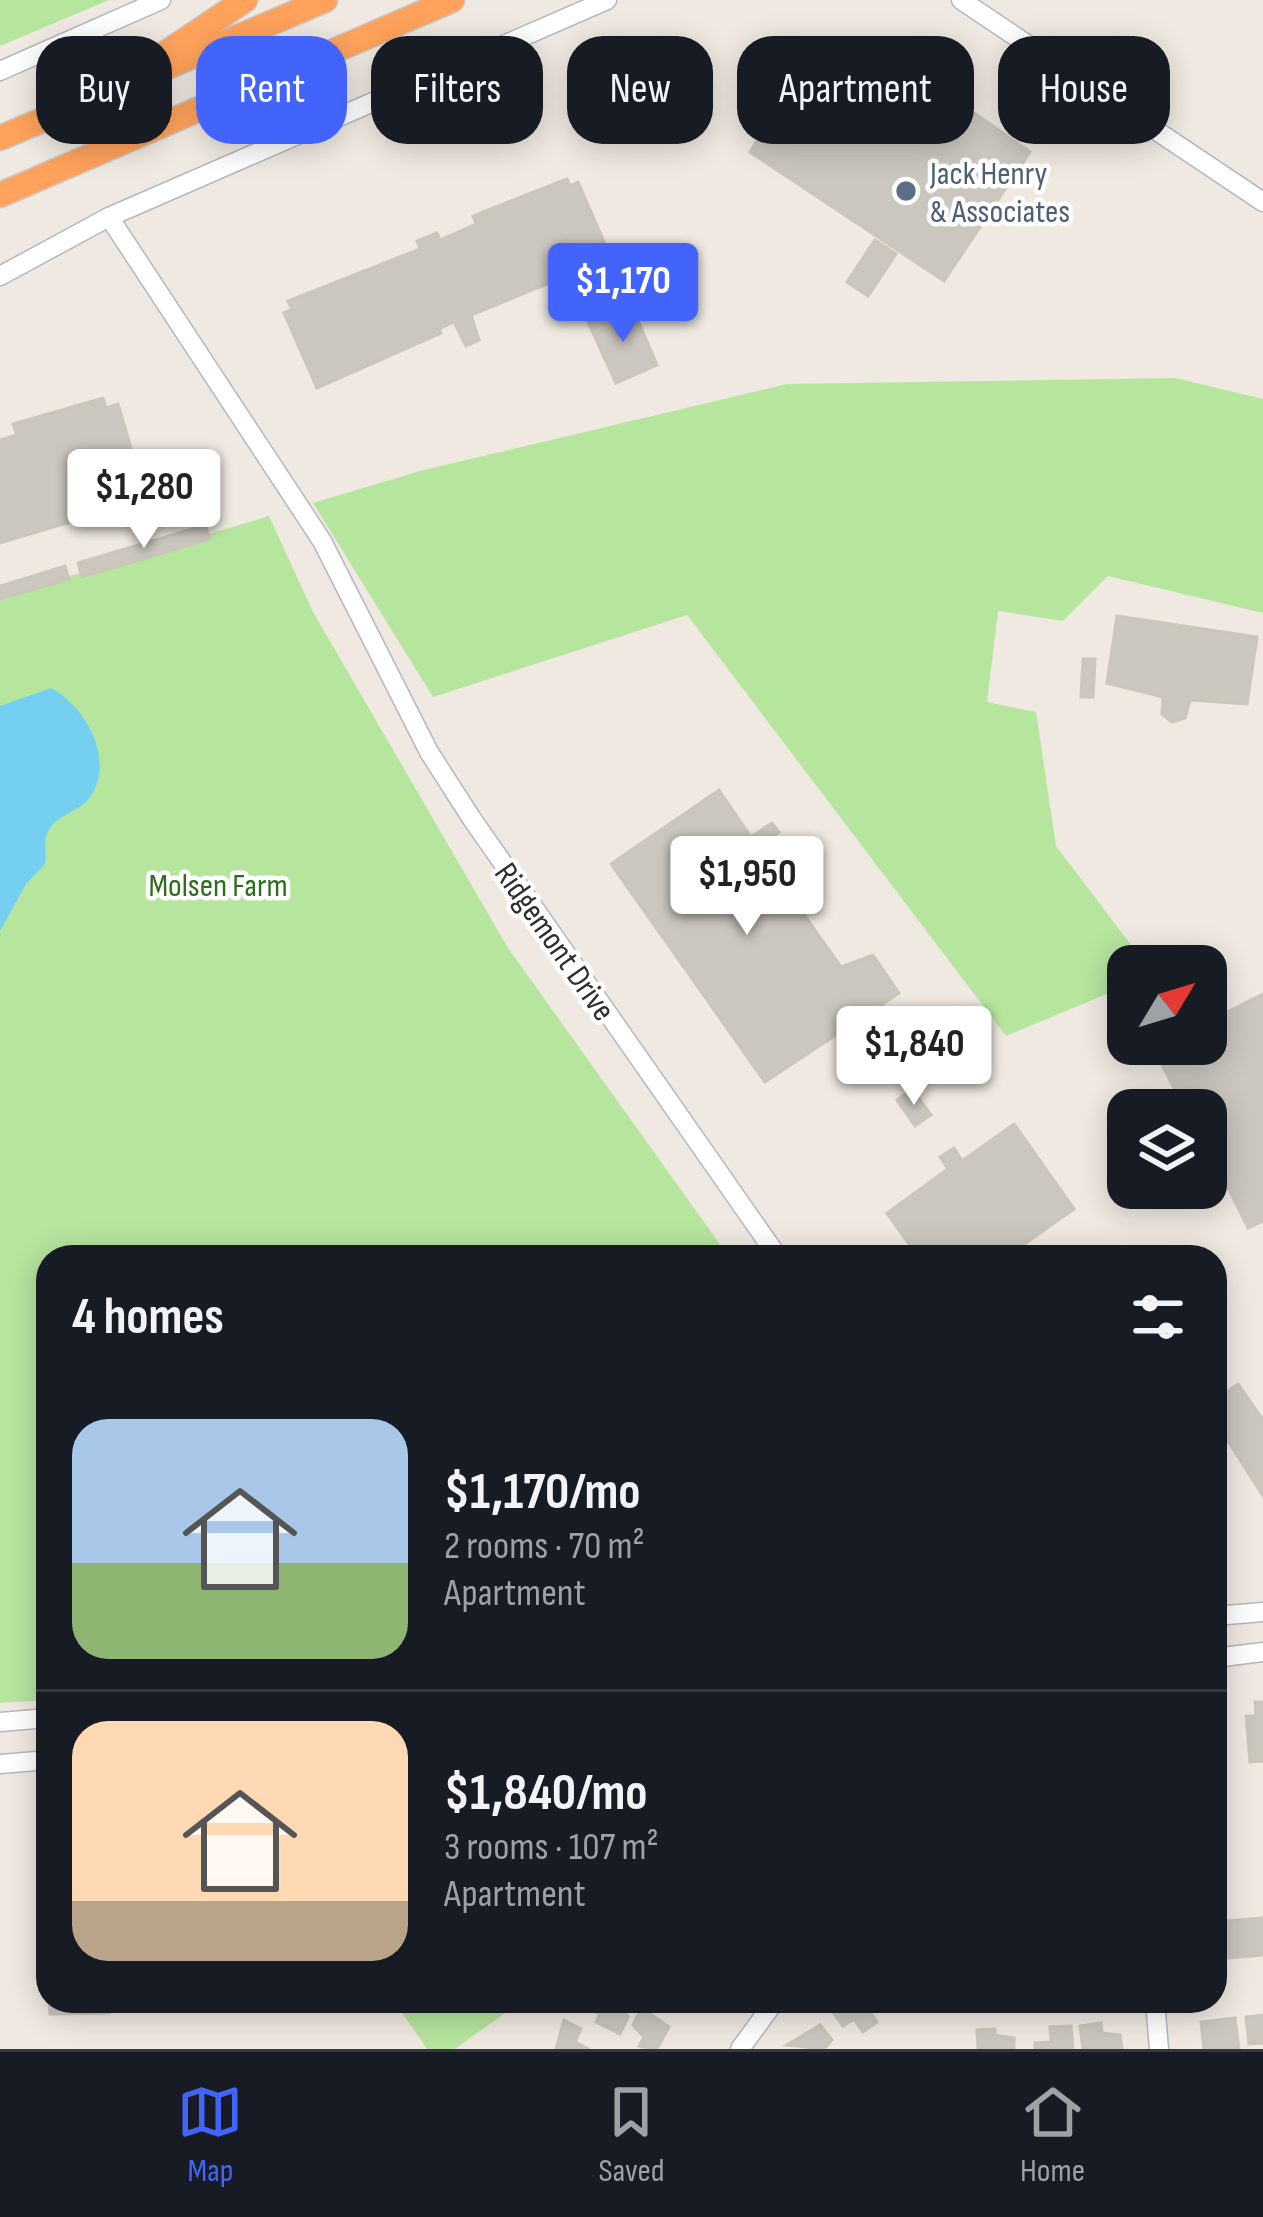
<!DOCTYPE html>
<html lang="en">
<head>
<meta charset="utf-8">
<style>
	body { margin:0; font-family:"Sofia Sans Condensed",sans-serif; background:#242831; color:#f1f3f6; height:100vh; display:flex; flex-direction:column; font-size:45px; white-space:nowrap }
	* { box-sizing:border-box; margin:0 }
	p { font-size:39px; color:#9ea1a6 }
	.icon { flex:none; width:66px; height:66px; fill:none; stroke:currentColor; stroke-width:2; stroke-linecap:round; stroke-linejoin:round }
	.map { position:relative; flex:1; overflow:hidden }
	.drawer { position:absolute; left:36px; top:1245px; width:1191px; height:768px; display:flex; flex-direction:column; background:#171b24; border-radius:36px; box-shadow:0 6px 30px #0003 }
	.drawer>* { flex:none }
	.hud { position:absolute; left:36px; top:36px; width:1191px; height:108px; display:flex; gap:24px }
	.needle { width:78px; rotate:52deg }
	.controls { position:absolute; left:1107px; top:945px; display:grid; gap:24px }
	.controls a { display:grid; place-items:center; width:120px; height:120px; border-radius:24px; background:#171b24; box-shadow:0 6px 30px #0003; font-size:60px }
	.price { position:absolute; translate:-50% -102px; padding:0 27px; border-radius:12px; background:#fff; color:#222; font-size:39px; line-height:78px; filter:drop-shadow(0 3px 6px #0008) }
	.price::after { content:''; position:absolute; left:50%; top:72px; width:36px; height:27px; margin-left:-18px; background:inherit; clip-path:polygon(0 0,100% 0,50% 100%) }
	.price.on { background:#4264fb; color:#fff }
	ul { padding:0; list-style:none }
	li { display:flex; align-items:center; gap:36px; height:300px; padding:0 36px }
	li+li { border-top:3px solid #363941 }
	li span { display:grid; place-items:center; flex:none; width:336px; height:240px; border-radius:36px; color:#555 }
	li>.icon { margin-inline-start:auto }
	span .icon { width:144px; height:144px; fill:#fffc; stroke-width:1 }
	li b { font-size:51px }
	h2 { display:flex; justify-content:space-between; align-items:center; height:144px; padding:0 36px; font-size:51px }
	.tag { padding:0 42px; border-radius:36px; background:#171b24; box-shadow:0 6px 30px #0003; font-size:42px; line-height:108px }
	.tag.on { background:#4264fb; color:#fff }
	.tab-bar { display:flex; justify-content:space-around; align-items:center; height:168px; border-top:3px solid #363941; background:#171b24; font-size:33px; color:#9ea1a6 }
	.tab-bar a { display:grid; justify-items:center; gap:6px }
	.tab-bar .on { color:#4264fb }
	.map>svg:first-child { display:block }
	.green { fill:#b6e59e }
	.water { fill:#75cff0 }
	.building { fill:#cbc7bf; stroke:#cbc5ba; stroke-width:3 }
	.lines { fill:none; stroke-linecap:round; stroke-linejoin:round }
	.secondary-casing { stroke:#b4b7c1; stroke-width:21 }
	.highway-casing { stroke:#c9c9c9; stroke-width:27 }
	.secondary { stroke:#fff; stroke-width:18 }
	.highway { stroke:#ffa35c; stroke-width:24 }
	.service-dot { fill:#5c6f8a; stroke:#fff; stroke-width:4.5 }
	.labels { text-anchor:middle; stroke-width:9; stroke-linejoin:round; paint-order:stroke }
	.service-label { font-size:33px; fill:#4e5e75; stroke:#fff; text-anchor:start }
	.park-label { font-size:33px; fill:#2c6e1b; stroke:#fff }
	.street-label { font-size:33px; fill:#2e2e2e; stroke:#fff }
</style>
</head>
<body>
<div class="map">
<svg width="1263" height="2049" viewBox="0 0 1263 2049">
	<rect width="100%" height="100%" fill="#efe9e1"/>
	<!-- green -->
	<g class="green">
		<path d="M0 0H109L0 46Z"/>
		<path d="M1175 378 1263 399V613L1108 576 1063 621 998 611 987 702 1036 712 1056 846 1147 966H1128V985L1006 1036 687 615 433 697 313 503 420 471 787 384Z"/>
		<path d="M269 516 313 612 508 948 729 1257H48V1700L0 1703V597Z"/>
		<path d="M394 2001H522L455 2049H427Z"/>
	</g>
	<!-- water -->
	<path class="water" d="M51 688C87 707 117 763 88 800 77 812 60 814 50 828 42 840 47 850 45 864L26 884 0 931V706Z"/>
	<!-- building -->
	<g class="building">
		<path d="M854 46 877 53 880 47 1030 152 944 281 750 152 805 63 811 67 832 50Z"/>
		<path d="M567 179 570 186 578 182 611 258 471 315 479 340 466 346 454 322 439 329 441 333 317 388 284 313 292 309 288 301 420 249 417 241 437 233 440 240 476 224 473 216Z"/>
		<path d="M875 240 896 254 868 296 847 282Z"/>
		<path d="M618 309 624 321 636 316 657 365 616 383 588 322Z"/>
		<path d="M103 398 106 408 118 404 143 489 131 492 134 503 0 543V440L17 435 13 424Z"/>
		<path d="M205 525 210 539 82 577 78 563Z"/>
		<path d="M65 566 69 579 0 599V586Z"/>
		<path d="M1117 616 1257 637 1247 704 1190 700 1185 718 1172 722 1162 714 1163 697 1107 683Z"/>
		<path d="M1083 659H1095L1093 697H1081Z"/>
		<path d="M719 790 751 837 772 823 779 832 757 848 841 967 873 955 899 993 765 1082 611 864Z"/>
		<path d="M1263 994V1221L1248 1228 1218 1167 1209 1171 1206 1164V1110H1162L1156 1100 1175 1090 1154 1049 1206 1044V1023Z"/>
		<path d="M912 1089 931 1115 915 1126 897 1100Z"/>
		<path d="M1014 1124 1074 1209 1006 1257H918L887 1213 948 1169 940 1157 954 1148 962 1161Z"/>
		<path d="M1238 1384 1263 1420V1496L1219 1427 1215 1430V1400Z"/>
		<path d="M1255 1702H1263V1761L1250 1762 1246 1716H1256Z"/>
		<path d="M48 1904V1995L40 1905Z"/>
		<path d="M1263 1918V1955L1215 1959V1922Z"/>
		<path d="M49 2001H114L115 2008 109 2013 50 2014Z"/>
		<path d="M593 2001 624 2011 628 2017 620 2034 596 2022 600 2014 590 2009Z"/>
		<path d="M834 2001H862L877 2022 863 2032 854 2019 843 2026 828 2005Z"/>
		<path d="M642 2008 669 2027 657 2049 639 2046 644 2037 633 2025Z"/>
		<path d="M1263 2015V2043L1249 2044 1246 2017Z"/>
		<path d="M1235 2018 1239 2049H1204L1201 2022Z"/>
		<path d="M564 2020 581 2029 575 2042 589 2049H556Z"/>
		<path d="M1101 2023 1102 2033 1120 2035 1122 2049H1083L1080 2026Z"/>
		<path d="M820 2025 832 2040 824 2049 787 2045Z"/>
		<path d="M1071 2026 1073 2049H1035V2043L1051 2042 1050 2027Z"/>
		<path d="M995 2029V2035L1014 2038V2049H978L977 2030Z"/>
	</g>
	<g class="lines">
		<!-- secondary casing -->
		<g class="secondary-casing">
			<g id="secondary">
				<path d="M961 0 1263 202"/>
				<path d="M0 71 161 0"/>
				<path d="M109 217 322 541 429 752 472 819 778 1257"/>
				<path d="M0 276 109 217 607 0"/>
				<path d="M1215 1616 1263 1612"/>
				<path d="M1215 1658 1263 1652"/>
				<path d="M0 1722 48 1718"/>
				<path d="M0 1764 48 1760"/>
				<path d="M1155 2001 1159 2049"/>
				<path d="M740 2049 775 2001"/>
			</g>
		</g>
		<!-- highway casing -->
		<g class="highway-casing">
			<g id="highway">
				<path d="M145 67 245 0"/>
				<path d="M0 138 325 0"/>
				<path d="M0 195 452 0"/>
			</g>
		</g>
		<!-- secondary -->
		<use href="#secondary" class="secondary"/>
		<!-- highway -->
		<use href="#highway" class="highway"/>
	</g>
	<!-- markers -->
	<circle class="service-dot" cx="906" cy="191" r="12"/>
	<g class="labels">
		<!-- service labels -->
		<g class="service-label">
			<text x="930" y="184">Jack Henry<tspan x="930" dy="38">&amp; Associates</tspan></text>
		</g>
		<!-- park labels -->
		<g class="park-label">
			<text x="218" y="896">Molsen Farm</text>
		</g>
		<!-- street labels -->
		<g class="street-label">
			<text transform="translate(556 941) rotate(55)" y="12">Ridgemont Drive</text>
		</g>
	</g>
</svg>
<div class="controls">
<a><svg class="needle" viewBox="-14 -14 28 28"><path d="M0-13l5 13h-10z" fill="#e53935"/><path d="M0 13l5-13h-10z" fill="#9ea1a6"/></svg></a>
<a><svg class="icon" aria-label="layers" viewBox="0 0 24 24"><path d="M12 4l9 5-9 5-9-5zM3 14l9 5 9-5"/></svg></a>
</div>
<b class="price on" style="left:623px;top:345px">$1,170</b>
<b class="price" style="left:144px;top:551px">$1,280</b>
<b class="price" style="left:747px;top:938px">$1,950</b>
<b class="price" style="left:914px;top:1108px">$1,840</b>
<div class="hud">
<a class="tag">Buy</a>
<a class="tag on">Rent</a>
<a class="tag">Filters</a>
<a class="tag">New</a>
<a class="tag">Apartment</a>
<a class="tag">House</a>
</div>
<section class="drawer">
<h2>4 homes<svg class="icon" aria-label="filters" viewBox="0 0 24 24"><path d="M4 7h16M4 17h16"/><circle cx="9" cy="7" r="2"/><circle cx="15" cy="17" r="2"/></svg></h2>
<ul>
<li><span style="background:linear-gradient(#a9c7e8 60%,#8fb573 0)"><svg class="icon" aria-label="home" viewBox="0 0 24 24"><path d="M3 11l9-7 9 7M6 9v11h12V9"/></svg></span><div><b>$1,170/mo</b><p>2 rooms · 70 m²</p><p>Apartment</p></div></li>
<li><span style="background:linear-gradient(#ffd9b3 75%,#b9a48a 0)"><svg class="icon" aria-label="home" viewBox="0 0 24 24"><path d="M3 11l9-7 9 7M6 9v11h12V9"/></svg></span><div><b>$1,840/mo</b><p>3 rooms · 107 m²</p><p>Apartment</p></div></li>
</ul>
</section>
</div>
<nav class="tab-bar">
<a class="on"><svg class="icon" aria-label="map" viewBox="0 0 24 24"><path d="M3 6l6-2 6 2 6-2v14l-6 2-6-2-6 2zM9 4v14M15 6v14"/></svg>Map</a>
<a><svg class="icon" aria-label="saved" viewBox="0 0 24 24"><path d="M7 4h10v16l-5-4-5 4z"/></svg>Saved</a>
<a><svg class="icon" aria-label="home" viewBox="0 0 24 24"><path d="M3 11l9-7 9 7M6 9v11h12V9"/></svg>Home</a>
</nav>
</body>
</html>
